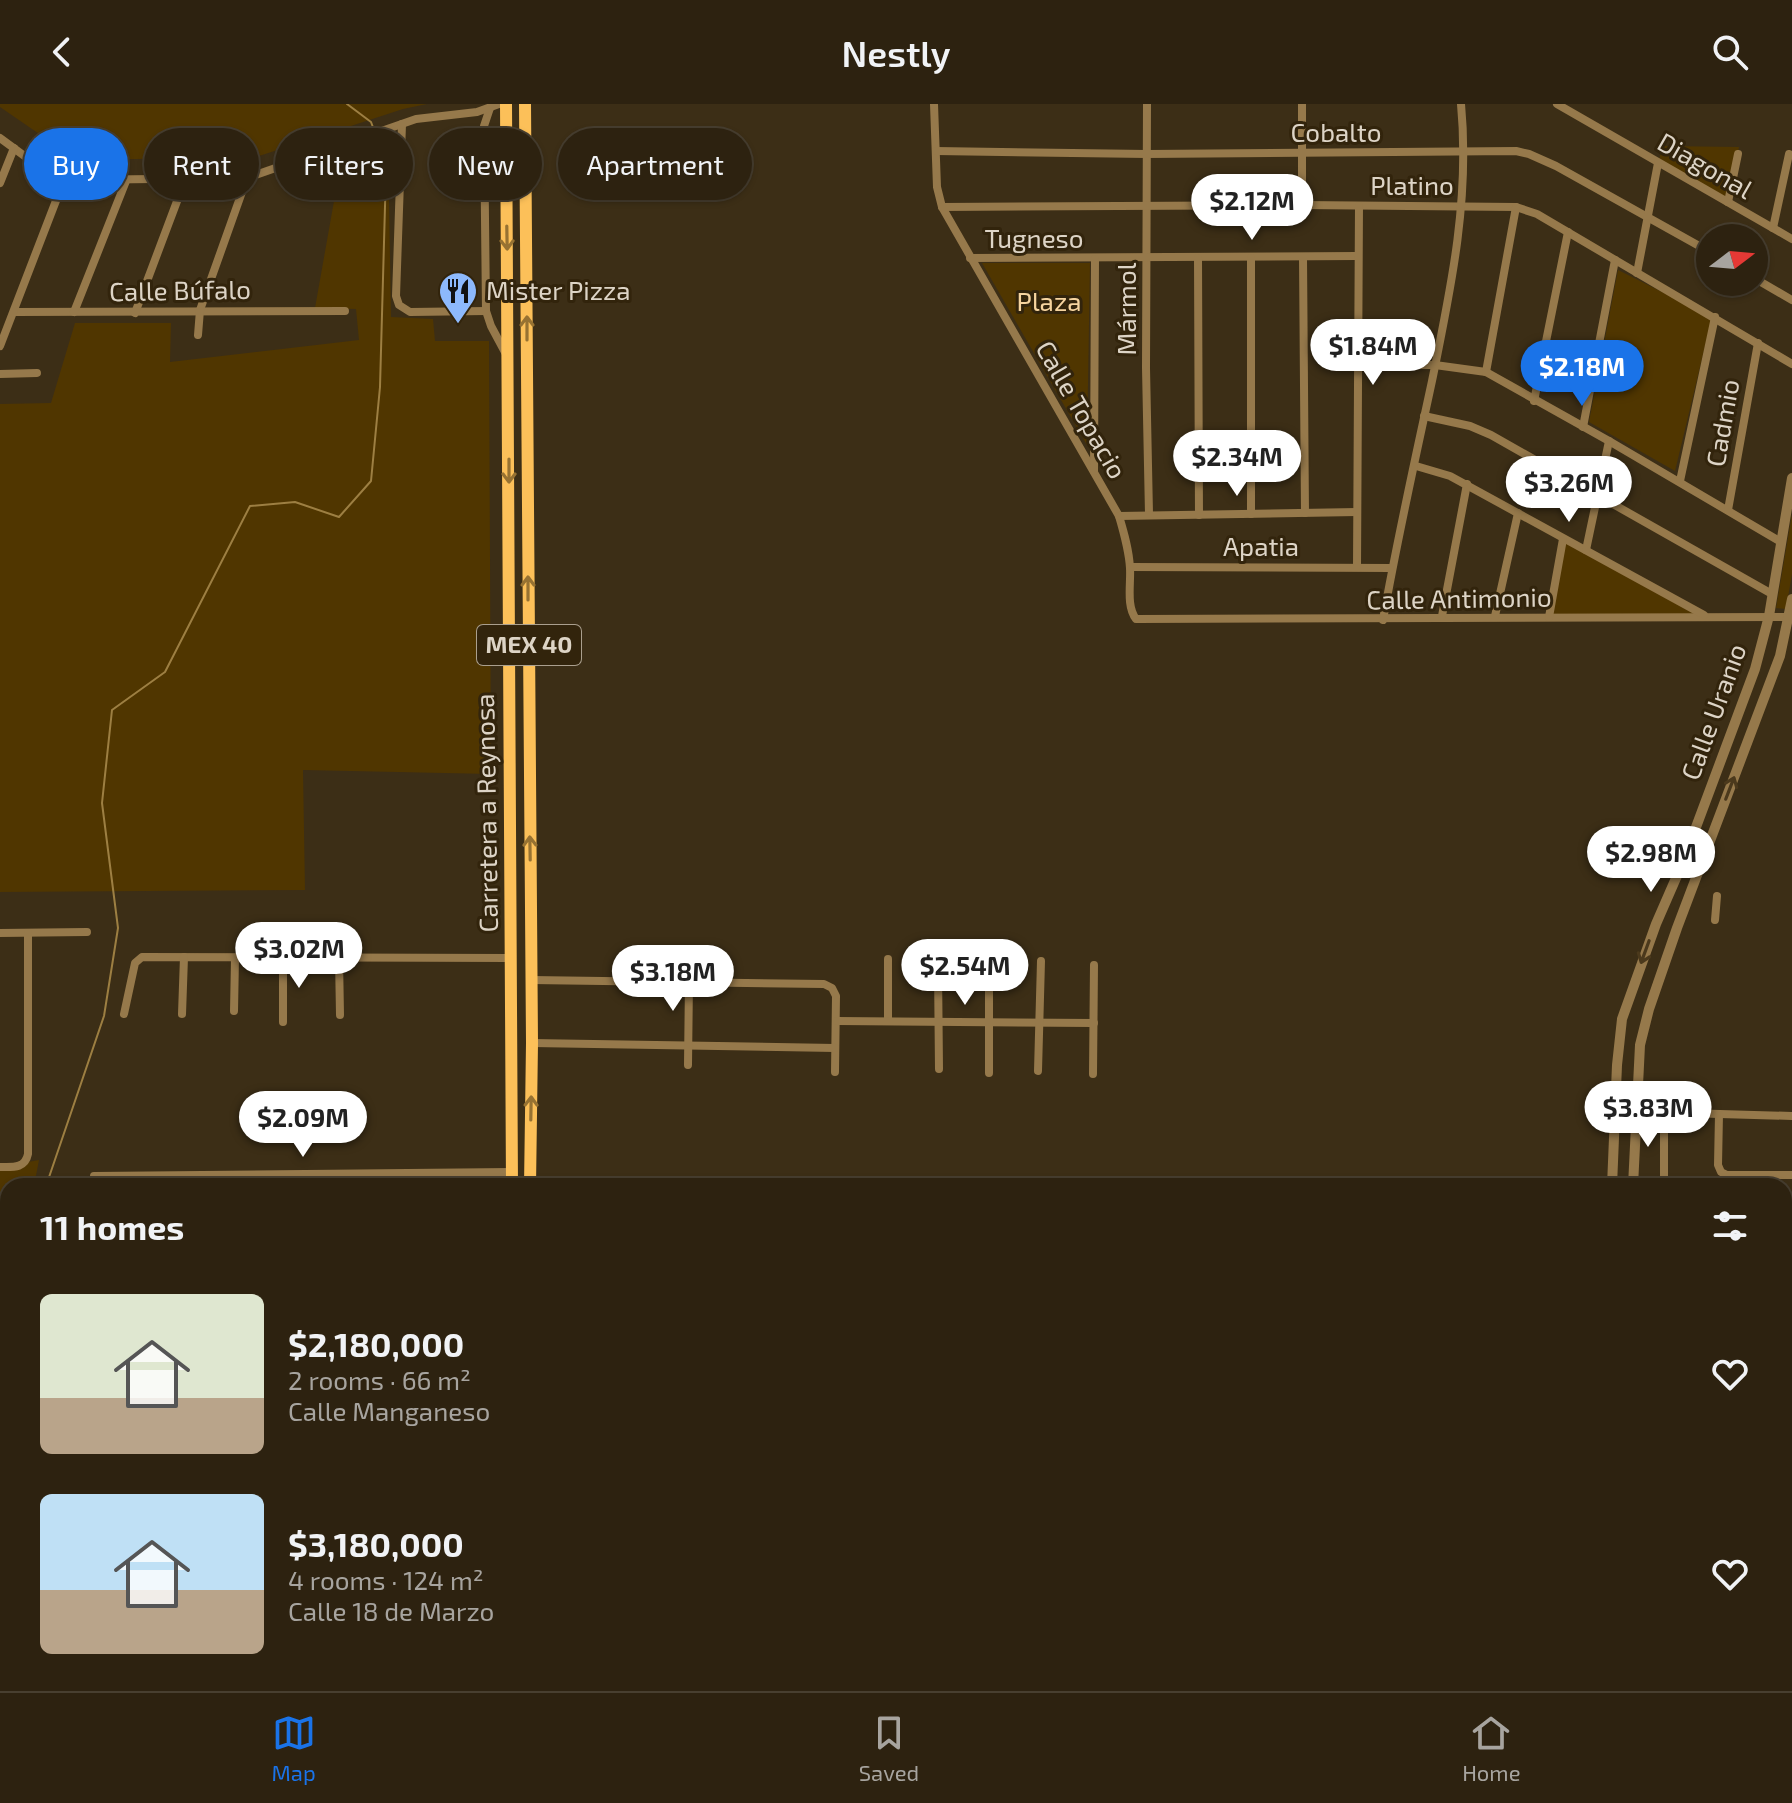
<!DOCTYPE html>
<html lang="en">
<head>
<meta charset="utf-8">
<style>
	body { margin:0; font-family:"Exo 2",sans-serif; background:#392f1e; color:#f1f3f6; height:100vh; display:flex; flex-direction:column; font-size:30px; white-space:nowrap }
	* { box-sizing:border-box; margin:0 }
	p { font-size:26px; color:#a7a49f }
	.icon { flex:none; width:44px; height:44px; fill:none; stroke:currentColor; stroke-width:2; stroke-linecap:round; stroke-linejoin:round }
	.map { position:relative; flex:1; overflow:hidden }
	.side { position:absolute; left:0px; top:1074px; width:1792px; height:514px; display:flex; flex-direction:column; background:#2d2210; border-radius:24px 24px 0 0; box-shadow:0 2px 6px #0004,0 0 0 2px #483f30 }
	.side>* { flex:none }
	.banner { position:absolute; left:24px; top:24px; width:800px; height:72px; display:flex; gap:16px }
	.needle { width:52px; rotate:74deg }
	.buttons { position:absolute; left:1696px; top:120px; display:grid; gap:16px }
	.buttons a { display:grid; place-items:center; width:72px; height:72px; border-radius:50%; background:#2d2210; box-shadow:0 2px 6px #0004,0 0 0 2px #483f30; font-size:40px }
	.price { position:absolute; translate:-50% -68px; padding:0 18px; border-radius:28px; background:#fff; color:#222; font-size:26px; line-height:52px; filter:drop-shadow(0 2px 4px #0008) }
	.price::after { content:''; position:absolute; left:50%; top:48px; width:24px; height:18px; margin-left:-12px; background:inherit; clip-path:polygon(0 0,100% 0,50% 100%) }
	.price.active { background:#1a73e8; color:#fff }
	ul { padding:0; list-style:none }
	li { display:flex; align-items:center; gap:24px; height:200px; padding:0 40px }
	li span { display:grid; place-items:center; flex:none; width:224px; height:160px; border-radius:12px; color:#555 }
	li>.icon { margin-inline-start:auto }
	span .icon { width:96px; height:96px; fill:#fffc; stroke-width:1 }
	li b { font-size:34px }
	h2 { display:flex; justify-content:space-between; align-items:center; height:96px; padding:0 40px; font-size:34px }
	.pill { padding:0 28px; border-radius:36px; background:#2d2210; box-shadow:0 2px 6px #0004,0 0 0 2px #483f30; font-size:28px; line-height:72px }
	.pill.active { background:#1a73e8; color:#fff }
	header { display:flex; justify-content:space-between; align-items:center; height:104px; padding:0 40px; background:#2d2210; font-size:36px; font-weight:600 }
	.tab-bar { display:flex; justify-content:space-around; align-items:center; height:112px; border-top:2px solid #483f30; background:#2d2210; font-size:22px; color:#a7a49f }
	.tab-bar a { display:grid; justify-items:center; gap:4px }
	.tab-bar .active { color:#1a73e8 }
	.map>svg:first-child { display:block }
	.green { fill:#503600 }
	.lines { fill:none; stroke-linecap:round; stroke-linejoin:round }
	.stream { stroke:#9d7f42; stroke-width:2 }
	.minor { stroke:#96794b; stroke-width:8 }
	.tertiary { stroke:#96794b; stroke-width:10 }
	.primary { stroke:#fcc059; stroke-width:12 }
	.oneway { stroke:#977232 }
	.oneway2 { stroke:#4b391c }
	.labels { text-anchor:middle; stroke-width:6; stroke-linejoin:round; paint-order:stroke }
	.shield { fill:#32240c; stroke:#aa9f8e; stroke-width:2 }
	.shield-label { font-size:24px; font-weight:bold; fill:#ddd4c6 }
	.street-label { font-size:26px; fill:#ddd4c6; stroke:#32240c }
	.poi-label { font-size:26px; fill:#ddd4c6; stroke:#32240c; text-anchor:start }
	.park-label { font-size:26px; fill:#f6d49f; stroke:#32240c }
</style>
</head>
<body>
<header><svg class="icon" aria-label="back" viewBox="0 0 24 24"><path d="M15 5l-7 7 7 7"/></svg>Nestly<svg class="icon" aria-label="search" viewBox="0 0 24 24"><circle cx="10" cy="10" r="6"/><path d="M15 15l6 6"/></svg></header>
<div class="map">
<svg width="1792" height="1587" viewBox="0 0 1792 1587">
	<rect width="100%" height="100%" fill="#3c2e16"/>
	<!-- green -->
	<g class="green">
		<path d="M0 0H427L403 5 256 53 77 56 0 3Z"/>
		<path d="M388 36 391 213 433 215 435 237H489L491 670 303 666 305 786 0 788V300L51 299 75 219H171L170 258 359 236 356 205 315 204 342 52Z"/>
		<path d="M1663 42 1739 43 1728 98 1658 59Z"/>
		<path d="M982 159H1090L1087 341Z"/>
		<path d="M1618 166 1712 213 1675 367 1589 318Z"/>
		<path d="M1792 410V470L1786 505 1776 504Z"/>
		<path d="M1563 435 1709 514 1549 513Z"/>
		<path d="M39 1056 34 1082H8V1128L0 1133V1063Z"/>
		<path d="M0 1527 8 1544V1580H24L28 1587H0Z"/>
		<path d="M37 1580H122L131 1587H40Z"/>
	</g>
	<g class="lines">
		<!-- stream -->
		<g class="stream">
			<path d="M347 0 371 18 374 26"/>
			<path d="M46 1082 104 912 118 824 102 699 112 606 165 568 250 402 295 398 339 413 371 377 380 283 386 66 375 32"/>
			<path d="M0 1151 8 1147"/>
			<path d="M0 1513 8 1530"/>
			<path d="M32 1580 35 1587"/>
		</g>
		<!-- minor -->
		<g class="minor">
			<path d="M934 0 937 83 942 103 1119 412C1124 429 1129 446 1130 464 1131 480 1126 502 1136 515L1791 513"/>
			<path d="M1147 0 1146 264 1149 410"/>
			<path d="M1557 0 1792 135"/>
			<path d="M490 4 484 22 486 207 491 222 506 250"/>
			<path d="M402 20 396 192 399 201 410 208 486 207"/>
			<path d="M0 34 49 70 64 76 247 74 416 15 477 8 499 0"/>
			<path d="M936 47 1147 50 1516 47 1529 50 1556 62 1710 148"/>
			<path d="M0 79 14 44"/>
			<path d="M1728 98 1738 50"/>
			<path d="M1302 101V0"/>
			<path d="M942 103 1302 101 1516 103 1537 110 1792 260"/>
			<path d="M1773 124 1789 50"/>
			<path d="M1303 153 1305 409"/>
			<path d="M970 154 1357 152"/>
			<path d="M1198 154 1199 411"/>
			<path d="M1251 154V410"/>
			<path d="M1637 169 1658 59"/>
			<path d="M1754 174 1792 196"/>
			<path d="M14 208 345 207"/>
			<path d="M74 208 126 77"/>
			<path d="M135 209 185 76"/>
			<path d="M198 231 200 206 247 74"/>
			<path d="M0 242 64 76"/>
			<path d="M1357 261H1435L1486 268 1609 337 1781 438"/>
			<path d="M1486 268 1516 103"/>
			<path d="M0 270 37 269"/>
			<path d="M1534 297 1568 128"/>
			<path d="M1424 312 1470 322 1491 331 1772 490"/>
			<path d="M1583 323 1615 156"/>
			<path d="M1416 362 1450 372 1704 511"/>
			<path d="M1094 367 1095 155"/>
			<path d="M1680 377 1715 213"/>
			<path d="M1728 406 1758 239"/>
			<path d="M1119 412 1357 408"/>
			<path d="M1586 446 1609 337"/>
			<path d="M1130 463 1392 464"/>
			<path d="M1357 463 1359 102"/>
			<path d="M1442 512 1467 380"/>
			<path d="M1495 512 1518 409"/>
			<path d="M1549 513 1563 435"/>
			<path d="M1383 516C1397 436 1415 356 1432 277 1451 184 1470 95 1461 0"/>
			<path d="M1715 816 1717 792"/>
			<path d="M0 829 87 828"/>
			<path d="M283 854V918"/>
			<path d="M339 854 340 911"/>
			<path d="M888 855V917"/>
			<path d="M938 863 939 965"/>
			<path d="M531 876 824 880 832 884 836 892 835 968"/>
			<path d="M234 907 235 854"/>
			<path d="M124 910 135 859 142 853 511 854"/>
			<path d="M182 910 184 853"/>
			<path d="M837 917 1094 919"/>
			<path d="M532 939 835 944"/>
			<path d="M688 961 689 877"/>
			<path d="M1038 967 1041 857"/>
			<path d="M989 969V860"/>
			<path d="M1093 970 1094 861"/>
			<path d="M1616 1007 1792 1012"/>
			<path d="M1719 1010 1718 1061 1721 1068 1727 1071H1792"/>
			<path d="M0 1063C12 1063 25 1065 28 1050V829"/>
			<path d="M94 1072 512 1068"/>
			<path d="M1664 1082V1009"/>
			<path d="M1784 1127H1792"/>
			<path d="M1784 1183H1792"/>
			<path d="M1784 1233H1792"/>
			<path d="M1784 1288H1792"/>
			<path d="M1784 1339H1792"/>
			<path d="M1784 1391H1792"/>
			<path d="M1784 1444H1792"/>
			<path d="M1784 1496H1792"/>
			<path d="M1784 1547H1792"/>
			<path d="M128 1580 137 1587"/>
			<path d="M173 1580V1587"/>
			<path d="M430 1580V1587"/>
			<path d="M1652 1580V1587"/>
			<path d="M237 1587V1580"/>
			<path d="M302 1587V1580"/>
			<path d="M366 1587V1580"/>
			<path d="M1101 1587V1580"/>
		</g>
		<!-- tertiary -->
		<g class="tertiary">
			<path d="M1612 1082 1617 961 1622 915 1656 820 1683 758 1755 565 1769 512 1792 374"/>
			<path d="M1633 1082 1640 941 1649 905 1677 824 1780 552 1792 495"/>
			<path d="M0 1314 8 1320"/>
		</g>
		<!-- primary -->
		<g class="primary">
			<path d="M506 0 512 1082"/>
			<path d="M525 0 532 939 530 1082"/>
			<path d="M510 1587V1580"/>
			<path d="M530 1587V1580"/>
		</g>
	</g>
	<!-- one-way arrows -->
	<defs><path id="oneway-shaft" d="M-6 0H5M1.5-3L5.5 0L1.5 3" fill="none" stroke-width="1.6" stroke-linecap="round" stroke-linejoin="round" transform="scale(2)"/></defs>
	<g class="oneway">
		<use href="#oneway-shaft" transform="translate(507 134) rotate(89)"/>
		<use href="#oneway-shaft" transform="translate(527 224) rotate(-90)"/>
		<use href="#oneway-shaft" transform="translate(509 367) rotate(90)"/>
		<use href="#oneway-shaft" transform="translate(528 484) rotate(-90)"/>
		<use href="#oneway-shaft" transform="translate(530 744) rotate(-91)"/>
		<use href="#oneway-shaft" transform="translate(531 1004) rotate(-89)"/>
	</g>
	<g class="oneway2">
		<use href="#oneway-shaft" transform="translate(1730 684) rotate(-69)"/>
		<use href="#oneway-shaft" transform="translate(1645 848) rotate(110)"/>
	</g>
	<!-- icons -->
	<defs>
		<g id="restaurant-pin" transform="scale(2)"><path d="M0 17L-7.5 6A9.5 9.5 0 1 1 7.5 6Z" fill="#8db9fc" stroke="#32240c"/><path d="M-5-6h1v4h1v-4h1v4h1v-4h1v5L-1.5 .5V6h-2V.5L-5-1ZM5-6V6H3V1.5H1.5Q1.5-4 5-6Z" fill="#111"/></g>
	</defs>
	<g fill-rule="evenodd">
		<use href="#restaurant-pin" x="458" y="187"/>
	</g>
	<g class="labels">
		<!-- shield labels -->
		<rect class="shield" x="477" y="521" width="104" height="40" rx="6"/>
		<g class="shield-label">
			<text x="529" y="549">MEX 40</text>
		</g>
		<!-- street labels -->
		<g class="street-label">
			<text x="1336" y="38">Cobalto</text>
			<text transform="translate(1705 62) rotate(30)" y="9">Diagonal</text>
			<text x="1412" y="91">Platino</text>
			<text x="1034" y="144">Tugneso</text>
			<text transform="translate(180 187) rotate(-1)" y="9">Calle Búfalo</text>
			<text transform="translate(1127 205) rotate(-90)" y="9">Mármol</text>
			<text transform="translate(1081 306) rotate(60)" y="9">Calle Topacio</text>
			<text transform="translate(1723 319) rotate(-80)" y="9">Cadmio</text>
			<text x="1261" y="452">Apatia</text>
			<text transform="translate(1459 495) rotate(-1)" y="9">Calle Antimonio</text>
			<text transform="translate(1714 608) rotate(-70)" y="9">Calle Uranio</text>
			<text transform="translate(487 709) rotate(-91)" y="9">Carretera a Reynosa</text>
		</g>
		<!-- poi labels -->
		<g class="poi-label">
			<text x="486" y="196">Mister Pizza</text>
		</g>
		<!-- park labels -->
		<g class="park-label">
			<text x="1049" y="207">Plaza</text>
		</g>
	</g>
</svg>
<div class="buttons">
<a><svg class="needle" viewBox="-14 -14 28 28"><path d="M0-13l5 13h-10z" fill="#e53935"/><path d="M0 13l5-13h-10z" fill="#a7a49f"/></svg></a>
</div>
<b class="price" style="left:1252px;top:138px">$2.12M</b>
<b class="price" style="left:1373px;top:283px">$1.84M</b>
<b class="price active" style="left:1582px;top:304px">$2.18M</b>
<b class="price" style="left:1237px;top:394px">$2.34M</b>
<b class="price" style="left:1569px;top:420px">$3.26M</b>
<b class="price" style="left:1651px;top:790px">$2.98M</b>
<b class="price" style="left:299px;top:886px">$3.02M</b>
<b class="price" style="left:965px;top:903px">$2.54M</b>
<b class="price" style="left:673px;top:909px">$3.18M</b>
<b class="price" style="left:1648px;top:1045px">$3.83M</b>
<b class="price" style="left:303px;top:1055px">$2.09M</b>
<div class="banner">
<a class="pill active">Buy</a>
<a class="pill">Rent</a>
<a class="pill">Filters</a>
<a class="pill">New</a>
<a class="pill">Apartment</a>
</div>
<section class="side">
<h2>11 homes<svg class="icon" aria-label="filters" viewBox="0 0 24 24"><path d="M4 7h16M4 17h16"/><circle cx="9" cy="7" r="2"/><circle cx="15" cy="17" r="2"/></svg></h2>
<ul>
<li><span style="background:linear-gradient(#dfe7d0 65%,#b9a48a 0)"><svg class="icon" aria-label="home" viewBox="0 0 24 24"><path d="M3 11l9-7 9 7M6 9v11h12V9"/></svg></span><div><b>$2,180,000</b><p>2 rooms · 66 m²</p><p>Calle Manganeso</p></div><svg class="icon" aria-label="heart" viewBox="0 0 24 24"><path d="M12 20l-8-8c-3-5 5-10 8-4 3-6 11-1 8 4z"/></svg></li>
<li><span style="background:linear-gradient(#bfe0f5 60%,#b9a48a 0)"><svg class="icon" aria-label="home" viewBox="0 0 24 24"><path d="M3 11l9-7 9 7M6 9v11h12V9"/></svg></span><div><b>$3,180,000</b><p>4 rooms · 124 m²</p><p>Calle 18 de Marzo</p></div><svg class="icon" aria-label="heart" viewBox="0 0 24 24"><path d="M12 20l-8-8c-3-5 5-10 8-4 3-6 11-1 8 4z"/></svg></li>
</ul>
</section>
</div>
<nav class="tab-bar">
<a class="active"><svg class="icon" aria-label="map" viewBox="0 0 24 24"><path d="M3 6l6-2 6 2 6-2v14l-6 2-6-2-6 2zM9 4v14M15 6v14"/></svg>Map</a>
<a><svg class="icon" aria-label="saved" viewBox="0 0 24 24"><path d="M7 4h10v16l-5-4-5 4z"/></svg>Saved</a>
<a><svg class="icon" aria-label="home" viewBox="0 0 24 24"><path d="M3 11l9-7 9 7M6 9v11h12V9"/></svg>Home</a>
</nav>
</body>
</html>
